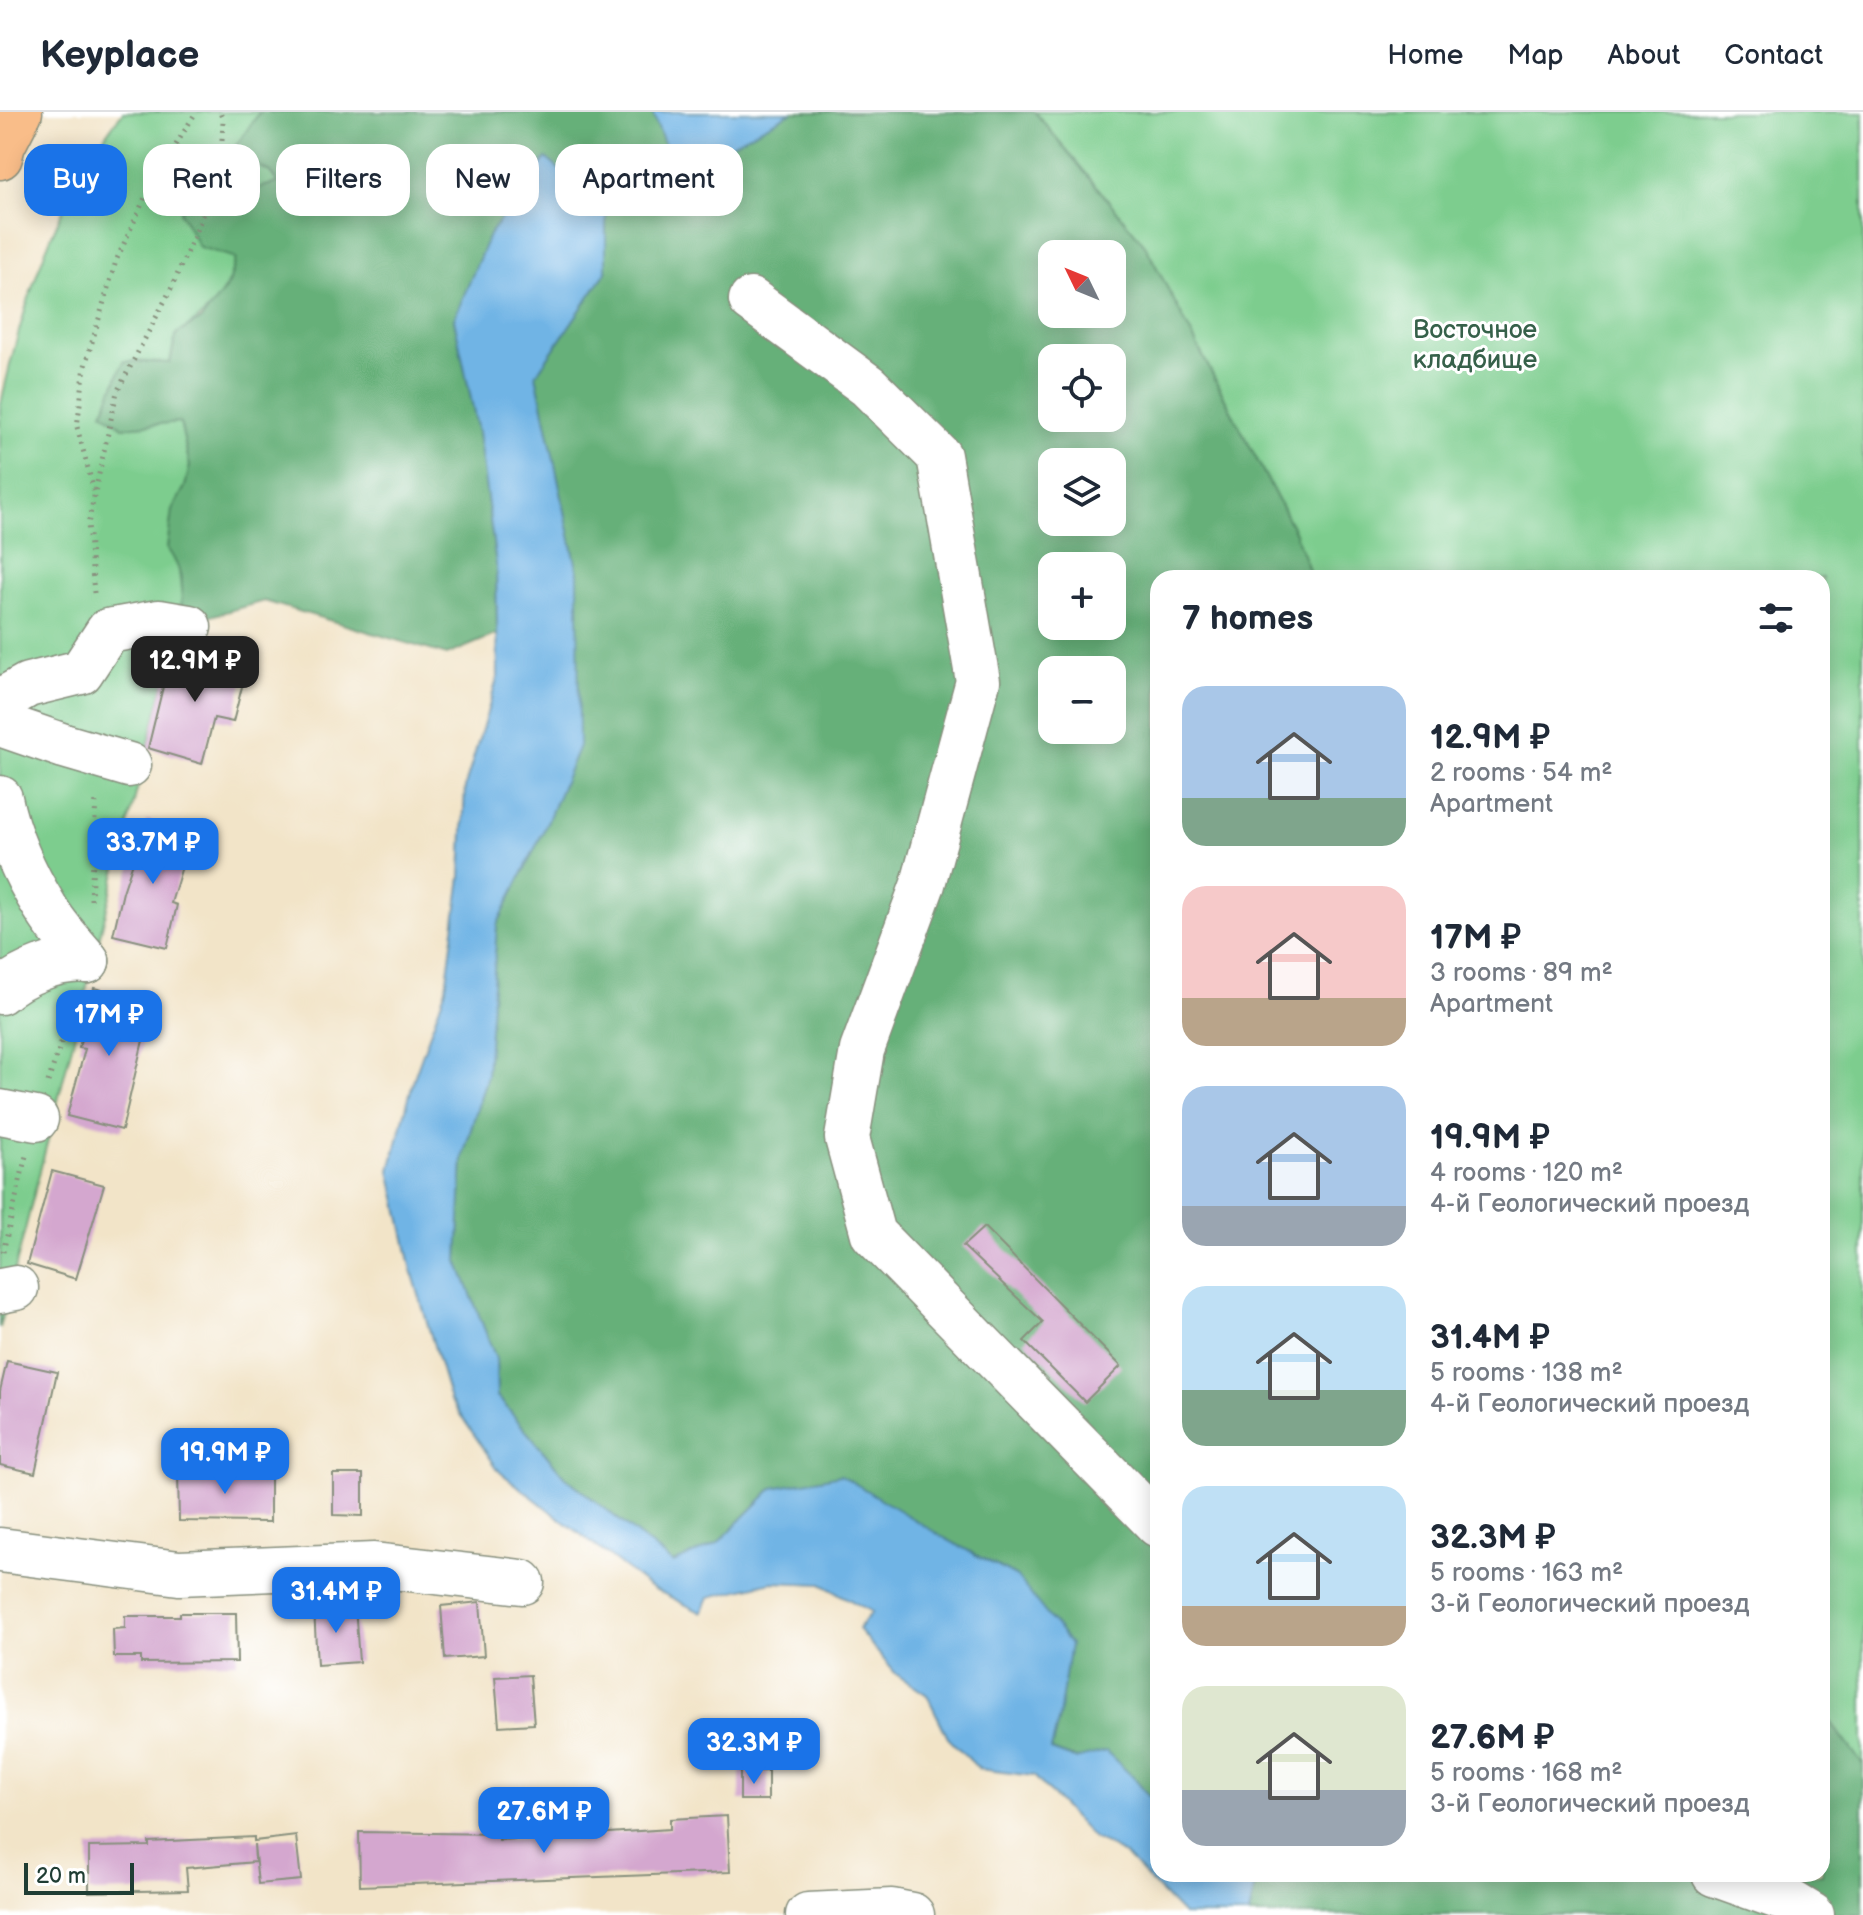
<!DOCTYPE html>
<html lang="en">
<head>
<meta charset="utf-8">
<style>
	body { margin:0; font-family:"Balsamiq Sans",sans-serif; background:#f6f6f7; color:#1f2937; height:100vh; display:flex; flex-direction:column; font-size:30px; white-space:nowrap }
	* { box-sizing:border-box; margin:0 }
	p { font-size:26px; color:#747a83 }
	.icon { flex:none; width:44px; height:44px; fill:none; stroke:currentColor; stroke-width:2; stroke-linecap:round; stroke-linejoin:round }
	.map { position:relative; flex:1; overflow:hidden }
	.side { position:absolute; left:1150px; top:458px; width:680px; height:1312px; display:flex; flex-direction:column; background:#fff; border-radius:24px; box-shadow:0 4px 20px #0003 }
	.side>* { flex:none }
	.banner { position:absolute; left:24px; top:32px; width:760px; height:72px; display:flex; gap:16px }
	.needle { width:52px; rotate:313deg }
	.fabs { position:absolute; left:1038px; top:128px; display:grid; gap:16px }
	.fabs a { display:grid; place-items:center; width:88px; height:88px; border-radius:16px; background:#fff; box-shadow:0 4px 20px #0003; font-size:40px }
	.scale { position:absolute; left:24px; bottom:20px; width:110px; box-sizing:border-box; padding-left:8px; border:4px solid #1f3d34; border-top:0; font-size:22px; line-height:28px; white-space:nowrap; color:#1f3d34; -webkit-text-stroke:6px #fff; paint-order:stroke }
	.price { position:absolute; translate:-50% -68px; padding:0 18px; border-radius:16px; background:#1a73e8; color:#fff; font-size:26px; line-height:52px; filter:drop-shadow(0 2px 4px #0008) }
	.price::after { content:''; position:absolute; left:50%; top:48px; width:24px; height:18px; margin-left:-12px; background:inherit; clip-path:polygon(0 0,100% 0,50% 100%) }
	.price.current { background:#222; color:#fff }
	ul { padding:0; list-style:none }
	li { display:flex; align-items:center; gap:24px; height:200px; padding:0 32px }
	li span { display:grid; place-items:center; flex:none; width:224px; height:160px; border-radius:24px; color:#555 }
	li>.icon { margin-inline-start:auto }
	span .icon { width:96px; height:96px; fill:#fffc; stroke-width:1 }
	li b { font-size:34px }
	h2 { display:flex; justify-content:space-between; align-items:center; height:96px; padding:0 32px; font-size:34px }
	.chip { padding:0 28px; border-radius:24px; background:#fff; box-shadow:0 4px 20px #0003; font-size:28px; line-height:72px }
	.chip.current { background:#1a73e8; color:#fff }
	header { display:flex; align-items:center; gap:48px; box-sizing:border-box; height:112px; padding:0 40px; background:#fff; border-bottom:2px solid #e0e1e3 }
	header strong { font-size:38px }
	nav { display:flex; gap:44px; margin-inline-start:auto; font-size:28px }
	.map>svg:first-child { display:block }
	.green { fill:#7dcd8e; stroke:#4e8561; stroke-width:2 }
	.forest { fill:#66b079; stroke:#427656; stroke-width:2; fill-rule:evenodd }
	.water { fill:#6fb4e5; stroke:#47788c; stroke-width:2 }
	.building { fill:#d4a7cf }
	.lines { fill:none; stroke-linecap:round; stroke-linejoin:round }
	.minor-casing { stroke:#88907e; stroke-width:47 }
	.major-casing { stroke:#88907e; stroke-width:47 }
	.path { stroke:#88907e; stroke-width:5; stroke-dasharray:2 6; stroke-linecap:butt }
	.minor { stroke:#fff; stroke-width:44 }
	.major { stroke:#f9bd89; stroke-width:44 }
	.labels { text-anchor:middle; stroke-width:6; stroke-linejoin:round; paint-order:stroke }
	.park-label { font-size:26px; fill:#36614a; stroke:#fff }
</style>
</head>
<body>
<header>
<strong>Keyplace</strong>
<nav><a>Home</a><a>Map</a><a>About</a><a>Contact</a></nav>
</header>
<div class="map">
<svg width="1863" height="1803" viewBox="0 0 1863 1803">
	<rect width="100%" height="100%" fill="#fff"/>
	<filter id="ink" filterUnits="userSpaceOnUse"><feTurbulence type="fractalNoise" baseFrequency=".0125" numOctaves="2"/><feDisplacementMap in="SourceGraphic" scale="16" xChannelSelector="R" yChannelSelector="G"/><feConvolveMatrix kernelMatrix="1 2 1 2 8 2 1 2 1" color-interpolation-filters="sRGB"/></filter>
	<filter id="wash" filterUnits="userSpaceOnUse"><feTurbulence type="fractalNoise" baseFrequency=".006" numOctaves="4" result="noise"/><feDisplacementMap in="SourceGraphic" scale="32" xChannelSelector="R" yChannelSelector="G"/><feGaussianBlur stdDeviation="1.8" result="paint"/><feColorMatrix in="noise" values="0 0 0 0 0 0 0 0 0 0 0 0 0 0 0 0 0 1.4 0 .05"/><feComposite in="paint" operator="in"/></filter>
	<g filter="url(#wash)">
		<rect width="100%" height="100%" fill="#f2e4c8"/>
		<!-- green -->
		<g class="green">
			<path d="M123 0H260L235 35 250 50 270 60 279 71 241 80C237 145 240 186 176 222L170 251 124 249 123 315 180 310 190 354 185 375 172 398 182 486 179 513 0 1216V296C22 194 57 81 123 0Z"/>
			<path d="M1035 0H1863V1653L1822 1598V466H1312L1294 419 1145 133Z"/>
		</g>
		<!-- forest -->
		<g class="forest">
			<path d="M260 0H652L666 36 713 42 792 0H1035L1145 133 1294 419 1312 466H1158V1696L1134 1666 1051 1638 1059 1605 1017 1465 946 1427 773 1376 717 1432 674 1452 564 1364 497 1284 496 1247 458 1149 463 1044 487 963 497 813 543 720 578 461 536 263 606 160 454 207 478 320 496 452 497 522 447 543 264 489 179 513C183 480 187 464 167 436L172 398 185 375 190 354 180 310 123 315 103 300 124 249 170 251 176 222 201 208 229 172 236 146 199 135 180 100 197 75 220 64 241 80 278 71 270 60 250 50 235 35ZM1052 142H1112V202H1052ZM1052 246H1112V306H1052ZM1052 350H1112V410H1052ZM1052 454H1112V514H1052ZM1052 558H1112V618H1052Z"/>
			<path d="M1822 1598 1863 1653V1803H1249L1257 1762H1822Z"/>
		</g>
		<!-- water -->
		<g class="water">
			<path d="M652 0H792L713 42 666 36Z"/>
			<path d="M546 46 606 97V160L536 263 578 461 579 634 543 720 497 813 487 963 463 1044 458 1149 496 1247 497 1284 564 1364 673 1451 717 1432 773 1376 841 1363 946 1427 1017 1465 1070 1532 1059 1605 1051 1638 1075 1647 1106 1639 1134 1666 1158 1696V1762H1257L1249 1803H1183L1124 1742 1092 1725 1034 1664 979 1657 948 1626 927 1583 896 1562 858 1517 872 1500 821 1472 772 1470 709 1485 702 1501 648 1474 500 1360 450 1288 412 1159 390 1058 414 966 446 876 461 765 465 674 498 564 496 452 478 320 454 207 489 123Z"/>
		</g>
		<g id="blocks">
			<!-- building -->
			<g class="building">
				<path d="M172 538 247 555 233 610 214 606 202 652 148 636Z"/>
				<path d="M147 708 192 721 171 791 177 793 167 836 113 823 123 780Z"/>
				<path d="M94 876 152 890 122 1018 67 1004 85 937 79 936Z"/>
				<path d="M52 1059 104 1073 76 1167 27 1152Z"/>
				<path d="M984 1115 1121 1254 1085 1290 1024 1229 1043 1210 963 1134Z"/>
				<path d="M7 1249 57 1260 35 1361 0 1353V1279Z"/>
				<path d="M270 1358V1410L179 1409 178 1359Z"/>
				<path d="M333 1362H363V1404L333 1403Z"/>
				<path d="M480 1490 484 1544 445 1547 441 1494Z"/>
				<path d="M355 1493 359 1550 317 1553 314 1496Z"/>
				<path d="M180 1501H236L237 1550 141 1551V1545H114L113 1517 125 1516V1504H180Z"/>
				<path d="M530 1563 534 1612 499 1614 495 1565Z"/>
				<rect x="740" y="1659" width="28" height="29"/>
				<path d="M727 1704 730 1760 360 1774 359 1720 499 1722V1728L670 1717V1707Z"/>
				<path d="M296 1724 301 1768 258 1772 254 1732 255 1750 186 1756 188 1778 89 1780V1735L149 1734V1730L254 1725V1729Z"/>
			</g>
		</g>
	</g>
	<g filter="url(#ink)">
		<use href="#blocks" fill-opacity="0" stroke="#88907e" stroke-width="2"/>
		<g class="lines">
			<!-- minor casing -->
			<g class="minor-casing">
				<g id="minor">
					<path d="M751 188 868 274 939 344 978 569 923 772 862 938 847 1026 873 1122 1158 1413"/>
					<path d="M0 589 28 573 81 560 108 519 159 510 189 515"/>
					<path d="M0 612 64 634 129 653"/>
					<path d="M0 686C7 723 25 763 45 795 56 815 73 832 87 849"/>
					<path d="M0 880C21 861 59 846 87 849"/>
					<path d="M0 1000 36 1007"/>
					<path d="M0 1179 16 1176"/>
					<path d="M0 1438 179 1461 374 1453 522 1470"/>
					<path d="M1714 1762 1787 1788 1812 1803"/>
					<path d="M808 1803 892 1799 912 1803"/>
				</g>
			</g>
			<!-- major casing -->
			<g class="major-casing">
				<path id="major" d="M0 45 3 33 20 0"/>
			</g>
			<!-- path -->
			<g class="path">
				<path d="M94 379 77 315 85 254 116 149 149 77 196 0"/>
				<path d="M94 481 88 412 117 280 171 177 220 64 223 9 220 0"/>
				<path d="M91 788 96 686"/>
				<path d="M48 970 75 888"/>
				<path d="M3 1140 26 1044"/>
			</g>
			<!-- minor -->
			<use href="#minor" class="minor"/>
			<!-- major -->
			<use href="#major" class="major"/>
		</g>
	</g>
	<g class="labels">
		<!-- park labels -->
		<g class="park-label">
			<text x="1475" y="226">Восточное<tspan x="1475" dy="30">кладбище</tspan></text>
		</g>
	</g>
</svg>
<div class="fabs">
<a><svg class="needle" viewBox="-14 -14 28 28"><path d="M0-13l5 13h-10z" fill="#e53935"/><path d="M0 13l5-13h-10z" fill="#747a83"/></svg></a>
<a><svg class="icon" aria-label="locate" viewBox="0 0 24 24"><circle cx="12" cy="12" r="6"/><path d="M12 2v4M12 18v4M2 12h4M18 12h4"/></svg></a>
<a><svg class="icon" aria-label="layers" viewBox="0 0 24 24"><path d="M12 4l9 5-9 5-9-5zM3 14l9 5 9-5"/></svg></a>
<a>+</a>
<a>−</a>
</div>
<div class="scale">20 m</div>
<b class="price current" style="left:195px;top:592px">12.9M ₽</b>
<b class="price" style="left:153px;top:774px">33.7M ₽</b>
<b class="price" style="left:109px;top:946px">17M ₽</b>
<b class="price" style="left:225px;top:1384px">19.9M ₽</b>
<b class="price" style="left:336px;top:1523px">31.4M ₽</b>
<b class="price" style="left:754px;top:1674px">32.3M ₽</b>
<b class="price" style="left:544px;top:1743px">27.6M ₽</b>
<div class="banner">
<a class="chip current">Buy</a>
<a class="chip">Rent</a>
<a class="chip">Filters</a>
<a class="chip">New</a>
<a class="chip">Apartment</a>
</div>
<section class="side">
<h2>7 homes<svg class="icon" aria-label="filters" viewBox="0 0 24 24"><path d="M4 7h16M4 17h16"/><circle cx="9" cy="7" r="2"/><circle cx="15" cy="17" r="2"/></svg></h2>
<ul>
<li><span style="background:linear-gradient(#a9c7e8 70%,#7fa58c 0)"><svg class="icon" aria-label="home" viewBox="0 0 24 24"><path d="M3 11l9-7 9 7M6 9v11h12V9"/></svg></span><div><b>12.9M ₽</b><p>2 rooms · 54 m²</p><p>Apartment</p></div></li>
<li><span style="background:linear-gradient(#f6c9c9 70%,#b9a48a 0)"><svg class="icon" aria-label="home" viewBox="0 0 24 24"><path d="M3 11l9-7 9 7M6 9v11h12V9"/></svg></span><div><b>17M ₽</b><p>3 rooms · 89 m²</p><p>Apartment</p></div></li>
<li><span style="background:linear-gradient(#a9c7e8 75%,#9aa5b1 0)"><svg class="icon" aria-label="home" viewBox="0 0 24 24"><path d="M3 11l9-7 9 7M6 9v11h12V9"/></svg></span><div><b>19.9M ₽</b><p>4 rooms · 120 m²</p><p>4-й Геологический проезд</p></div></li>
<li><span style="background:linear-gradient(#bfe0f5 65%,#7fa58c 0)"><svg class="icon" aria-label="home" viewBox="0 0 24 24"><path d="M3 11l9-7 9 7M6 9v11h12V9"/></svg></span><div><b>31.4M ₽</b><p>5 rooms · 138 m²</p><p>4-й Геологический проезд</p></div></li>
<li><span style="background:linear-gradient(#bfe0f5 75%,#b9a48a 0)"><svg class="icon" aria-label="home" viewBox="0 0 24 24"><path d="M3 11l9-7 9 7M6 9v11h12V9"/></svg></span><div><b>32.3M ₽</b><p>5 rooms · 163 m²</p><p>3-й Геологический проезд</p></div></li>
<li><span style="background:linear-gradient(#dfe7d0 65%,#9aa5b1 0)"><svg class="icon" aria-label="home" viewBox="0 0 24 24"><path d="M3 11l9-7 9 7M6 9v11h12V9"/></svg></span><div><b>27.6M ₽</b><p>5 rooms · 168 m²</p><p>3-й Геологический проезд</p></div></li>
</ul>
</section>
</div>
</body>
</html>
